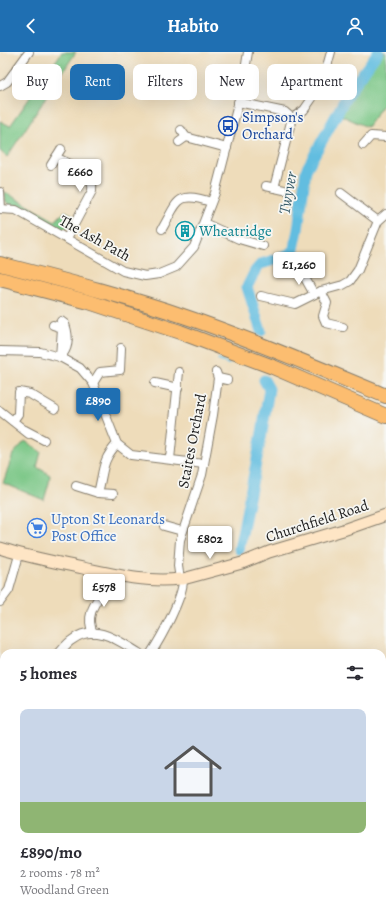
<!DOCTYPE html>
<html lang="en">
<head>
<meta charset="utf-8">
<style>
	body { margin:0; font-family:Alegreya,serif; background:#f2f2f3; color:#2b2b33; height:100vh; display:flex; flex-direction:column; font-size:15px; white-space:nowrap }
	* { box-sizing:border-box; margin:0 }
	p { font-size:13px; color:#7c7c81 }
	.icon { flex:none; width:22px; height:22px; fill:none; stroke:currentColor; stroke-width:2; stroke-linecap:round; stroke-linejoin:round }
	.map { position:relative; flex:1; overflow:hidden }
	.details { position:absolute; left:0px; top:597px; width:386px; height:268px; display:flex; flex-direction:column; background:#fff; border-radius:12px 12px 0 0; box-shadow:0 4px 16px #0002 }
	.details>* { flex:none }
	.banner { position:absolute; left:12px; top:12px; width:362px; height:36px; display:flex; gap:8px }
	.price { position:absolute; translate:-50% -34px; padding:0 9px; border-radius:4px; background:#fff; color:#222; font-size:13px; line-height:26px; filter:drop-shadow(0 1px 2px #0008) }
	.price::after { content:''; position:absolute; left:50%; top:24px; width:12px; height:9px; margin-left:-6px; background:inherit; clip-path:polygon(0 0,100% 0,50% 100%) }
	.price.current { background:#1f6fb2; color:#fff }
	ul { padding:0; list-style:none }
	li { display:grid; align-content:center; gap:8px; height:212px; padding:0 20px }
	li+li { border-top:1px solid #e1e1e2 }
	li span { display:grid; place-items:center; height:124px; border-radius:8px; color:#555 }
	li>.icon { margin-inline-start:auto }
	span .icon { width:72px; height:72px; fill:#fffc; stroke-width:1 }
	li b { font-size:17px }
	h2 { display:flex; justify-content:space-between; align-items:center; height:48px; padding:0 20px; font-size:17px }
	.tag { padding:0 14px; border-radius:8px; background:#fff; box-shadow:0 4px 16px #0002; font-size:14px; line-height:36px }
	.tag.current { background:#1f6fb2; color:#fff }
	header { display:flex; justify-content:space-between; align-items:center; height:52px; padding:0 20px; background:#1f6fb2; color:#fff; font-size:18px; font-weight:700 }
	.map>svg:first-child { display:block }
	.green { fill:#79c685; stroke:#4a7150 }
	.lines { fill:none; stroke-linecap:round; stroke-linejoin:round }
	.stream { stroke:#62bde0; stroke-width:2 }
	.river { stroke:#62bde0; stroke-width:11 }
	.street-casing { stroke:#857c6b; stroke-width:10 }
	.secondary-casing { stroke:#857c6b; stroke-width:13 }
	.highway-casing { stroke:#857c6b; stroke-width:16 }
	.street { stroke:#fff; stroke-width:8 }
	.secondary { stroke:#fee5c5; stroke-width:11 }
	.highway { stroke:#fcbd6f; stroke-width:14 }
	.labels { text-anchor:middle; stroke-width:3.5; stroke-linejoin:round; paint-order:stroke }
	.transit-label { font-size:15px; fill:#164399; stroke:#f6f6f2; text-anchor:start }
	.culture-label { font-size:15px; fill:#0d838f; stroke:#f6f6f2; text-anchor:start }
	.street-label { font-size:15px; fill:#1c1c1c; stroke:#f6f6f2 }
	.shop-label { font-size:15px; fill:#366cbe; stroke:#f6f6f2; text-anchor:start }
	.water-label { font-size:16px; font-style:italic; fill:#385c6a; stroke:#f6f6f2 }
</style>
</head>
<body>
<header><svg class="icon" aria-label="back" viewBox="0 0 24 24"><path d="M15 5l-7 7 7 7"/></svg>Habito<svg class="icon" aria-label="person" viewBox="0 0 24 24"><circle cx="12" cy="8" r="4"/><path d="M4 21q1-7 8-7t8 7"/></svg></header>
<div class="map">
<svg width="386" height="865" viewBox="0 0 386 865">
	<rect width="100%" height="100%" fill="#f6f6f2"/>
	<filter id="ink" filterUnits="userSpaceOnUse"><feTurbulence type="fractalNoise" baseFrequency=".025" numOctaves="2"/><feDisplacementMap in="SourceGraphic" scale="8" xChannelSelector="R" yChannelSelector="G"/><feConvolveMatrix kernelMatrix="1 2 1 2 8 2 1 2 1" color-interpolation-filters="sRGB"/></filter>
	<filter id="wash" filterUnits="userSpaceOnUse"><feTurbulence type="fractalNoise" baseFrequency=".012" numOctaves="4" result="noise"/><feDisplacementMap in="SourceGraphic" scale="16" xChannelSelector="R" yChannelSelector="G"/><feGaussianBlur stdDeviation="0.9" result="paint"/><feColorMatrix in="noise" values="0 0 0 0 0 0 0 0 0 0 0 0 0 0 0 0 0 1.4 0 .05"/><feComposite in="paint" operator="in"/></filter>
	<g filter="url(#wash)">
		<rect width="100%" height="100%" fill="#eedcba"/>
		<!-- green -->
		<g class="green">
			<path d="M62 0H76L7 105 0 99V69L10 74Z"/>
			<path d="M376 0H386V49L367 75 338 62 348 38Z"/>
			<path d="M5 140 55 169 65 159 75 164 68 175 62 177 27 160 9 153 5 148Z"/>
			<path d="M25 389 41 400 37 415 50 423 49 431 44 448 3 431 13 402Z"/>
		</g>
		<g class="lines">
			<!-- stream -->
			<path class="stream" d="M218 308 229 312"/>
			<!-- river -->
			<g class="river">
				<path d="M261 279 247 235 255 219 261 212 287 204 294 197 298 178 306 118 349 40 378 0"/>
				<path d="M239 497 262 381 269 337 264 328"/>
				<path d="M18 865 23 861"/>
			</g>
		</g>
	</g>
	<g filter="url(#ink)">
		<g class="lines">
			<!-- street casing -->
			<g class="street-casing">
				<g id="street">
					<path d="M0 34 7 30 29 0"/>
					<path d="M238 50 285 60 292 66"/>
					<path d="M181 78 186 85 227 96"/>
					<path d="M179 90 186 85"/>
					<path d="M363 93 371 84 386 85"/>
					<path d="M56 105C69 113 95 119 92 139L67 186"/>
					<path d="M51 113 61 97"/>
					<path d="M266 134 284 138"/>
					<path d="M274 136 292 66 304 58 322 32 331 0"/>
					<path d="M0 140 1 157"/>
					<path d="M341 141 378 169"/>
					<path d="M0 157 16 158 123 219 145 224 159 222 176 215 194 195 215 141 242 37 248 0"/>
					<path d="M204 171 239 187 263 194"/>
					<path d="M162 177C178 150 176 138 211 150"/>
					<path d="M296 217 301 219 314 242"/>
					<path d="M321 239 327 251 323 264 326 271 343 275"/>
					<path d="M261 244 295 252 321 239 343 233 350 229 358 218 378 169 386 162"/>
					<path d="M53 273 62 276 60 305"/>
					<path d="M0 299 40 300 60 305 80 316 93 331 117 392 131 403 204 412"/>
					<path d="M60 305C70 296 69 284 65 272L61 269"/>
					<path d="M218 326 227 328"/>
					<path d="M93 331 100 320 120 318 121 296"/>
					<path d="M155 331 178 336"/>
					<path d="M0 359 29 382"/>
					<path d="M13 369 18 362 19 340 30 342 55 357"/>
					<path d="M25 378 44 388"/>
					<path d="M170 407 179 320"/>
					<path d="M76 434 98 441C104 419 101 409 117 392"/>
					<path d="M98 441 113 442"/>
					<path d="M164 474 182 479"/>
					<path d="M94 532 104 538"/>
					<path d="M0 550 9 538 19 503"/>
					<path d="M93 581C84 562 97 549 107 532"/>
					<path d="M59 601C63 597 67 591 72 588 95 570 119 589 139 601"/>
					<path d="M151 601C161 586 184 544 183 527H180L178 514 180 488 202 423 213 363 218 326 216 320"/>
					<path d="M0 719 4 721"/>
					<path d="M0 849 4 847"/>
					<path d="M110 861 116 865"/>
					<path d="M203 861 204 865"/>
				</g>
			</g>
			<!-- secondary casing -->
			<g class="secondary-casing">
				<g id="secondary">
					<path d="M0 496C27 505 55 510 83 516 116 523 147 531 180 527"/>
					<path d="M183 527 242 511 269 500 343 478 386 463"/>
				</g>
			</g>
			<!-- highway casing -->
			<g class="highway-casing">
				<g id="highway">
					<path d="M0 212C62 228 125 244 186 265 254 288 320 317 386 344"/>
					<path d="M0 227 89 250 180 280 273 315 386 364"/>
				</g>
			</g>
			<!-- street -->
			<use href="#street" class="street"/>
			<!-- secondary -->
			<use href="#secondary" class="secondary"/>
			<!-- highway -->
			<use href="#highway" class="highway"/>
		</g>
	</g>
	<!-- icons -->
	<defs>
		<g id="bus-ring" transform="scale(1)"><circle r="9.5" fill="#f6f6f2" stroke="#1a4fb4" stroke-width="1.5"/><path d="M-5-6H5V4H4V6H2V4H-2V6H-4V4H-5ZM-3.5-4V0h7V-4ZM-3.5 1.2v1.5H-2V1.2ZM2 1.2v1.5H3.5V1.2Z" fill="#1a4fb4"/></g>
		<g id="building-ring" transform="scale(1)"><circle r="9.5" fill="#f6f6f2" stroke="#0f9aa8" stroke-width="1.5"/><path d="M-4-6H4V6H1V3H-1V6H-4ZM-2.5-4.3h1.7v1.8h-1.7ZM.8-4.3h1.7v1.8H.8ZM-2.5-1h1.7V.8h-1.7ZM.8-1h1.7V.8H.8Z" fill="#0f9aa8"/></g>
		<g id="supermarket-ring" transform="scale(1)"><circle r="9.5" fill="#f6f6f2" stroke="#3f7fe0" stroke-width="1.5"/><path d="M-6-5.5h2.5l.6 2H6L4.5 2H-2.5L-4.4-4H-6ZM-1.5 3.2a1.3 1.3 0 1 0 .1 0ZM3 3.2a1.3 1.3 0 1 0 .1 0Z" fill="#3f7fe0"/></g>
	</defs>
	<g fill-rule="evenodd">
		<use href="#bus-ring" x="228" y="74"/>
		<use href="#building-ring" x="185" y="179"/>
		<use href="#supermarket-ring" x="37" y="476"/>
	</g>
	<g class="labels">
		<!-- transit labels -->
		<g class="transit-label">
			<text x="242" y="70">Simpson's<tspan x="242" dy="17">Orchard</tspan></text>
		</g>
		<!-- culture labels -->
		<g class="culture-label">
			<text x="199" y="184">Wheatridge</text>
		</g>
		<!-- street labels -->
		<g class="street-label">
			<text transform="translate(95 186) rotate(29)" y="5">The Ash Path</text>
			<text transform="translate(192 389) rotate(-79)" y="5">Staites Orchard</text>
			<text transform="translate(317 469) rotate(-18)" y="5">Churchfield Road</text>
		</g>
		<!-- shop labels -->
		<g class="shop-label">
			<text x="51" y="472">Upton St Leonards<tspan x="51" dy="17">Post Office</tspan></text>
		</g>
		<!-- water labels -->
		<g class="water-label">
			<text transform="translate(287 141) rotate(-80)" y="6">Twyver</text>
		</g>
	</g>
</svg>
<b class="price" style="left:80px;top:141px">£660</b>
<b class="price" style="left:299px;top:234px">£1,260</b>
<b class="price current" style="left:98px;top:370px">£890</b>
<b class="price" style="left:210px;top:508px">£802</b>
<b class="price" style="left:104px;top:556px">£578</b>
<div class="banner">
<a class="tag">Buy</a>
<a class="tag current">Rent</a>
<a class="tag">Filters</a>
<a class="tag">New</a>
<a class="tag">Apartment</a>
</div>
<section class="details">
<h2>5 homes<svg class="icon" aria-label="filters" viewBox="0 0 24 24"><path d="M4 7h16M4 17h16"/><circle cx="9" cy="7" r="2"/><circle cx="15" cy="17" r="2"/></svg></h2>
<ul>
<li><span style="background:linear-gradient(#c9d6e8 75%,#8fb573 0)"><svg class="icon" aria-label="home" viewBox="0 0 24 24"><path d="M3 11l9-7 9 7M6 9v11h12V9"/></svg></span><div><b>£890/mo</b><p>2 rooms · 78 m²</p><p>Woodland Green</p></div></li>
</ul>
</section>
</div>
</body>
</html>
